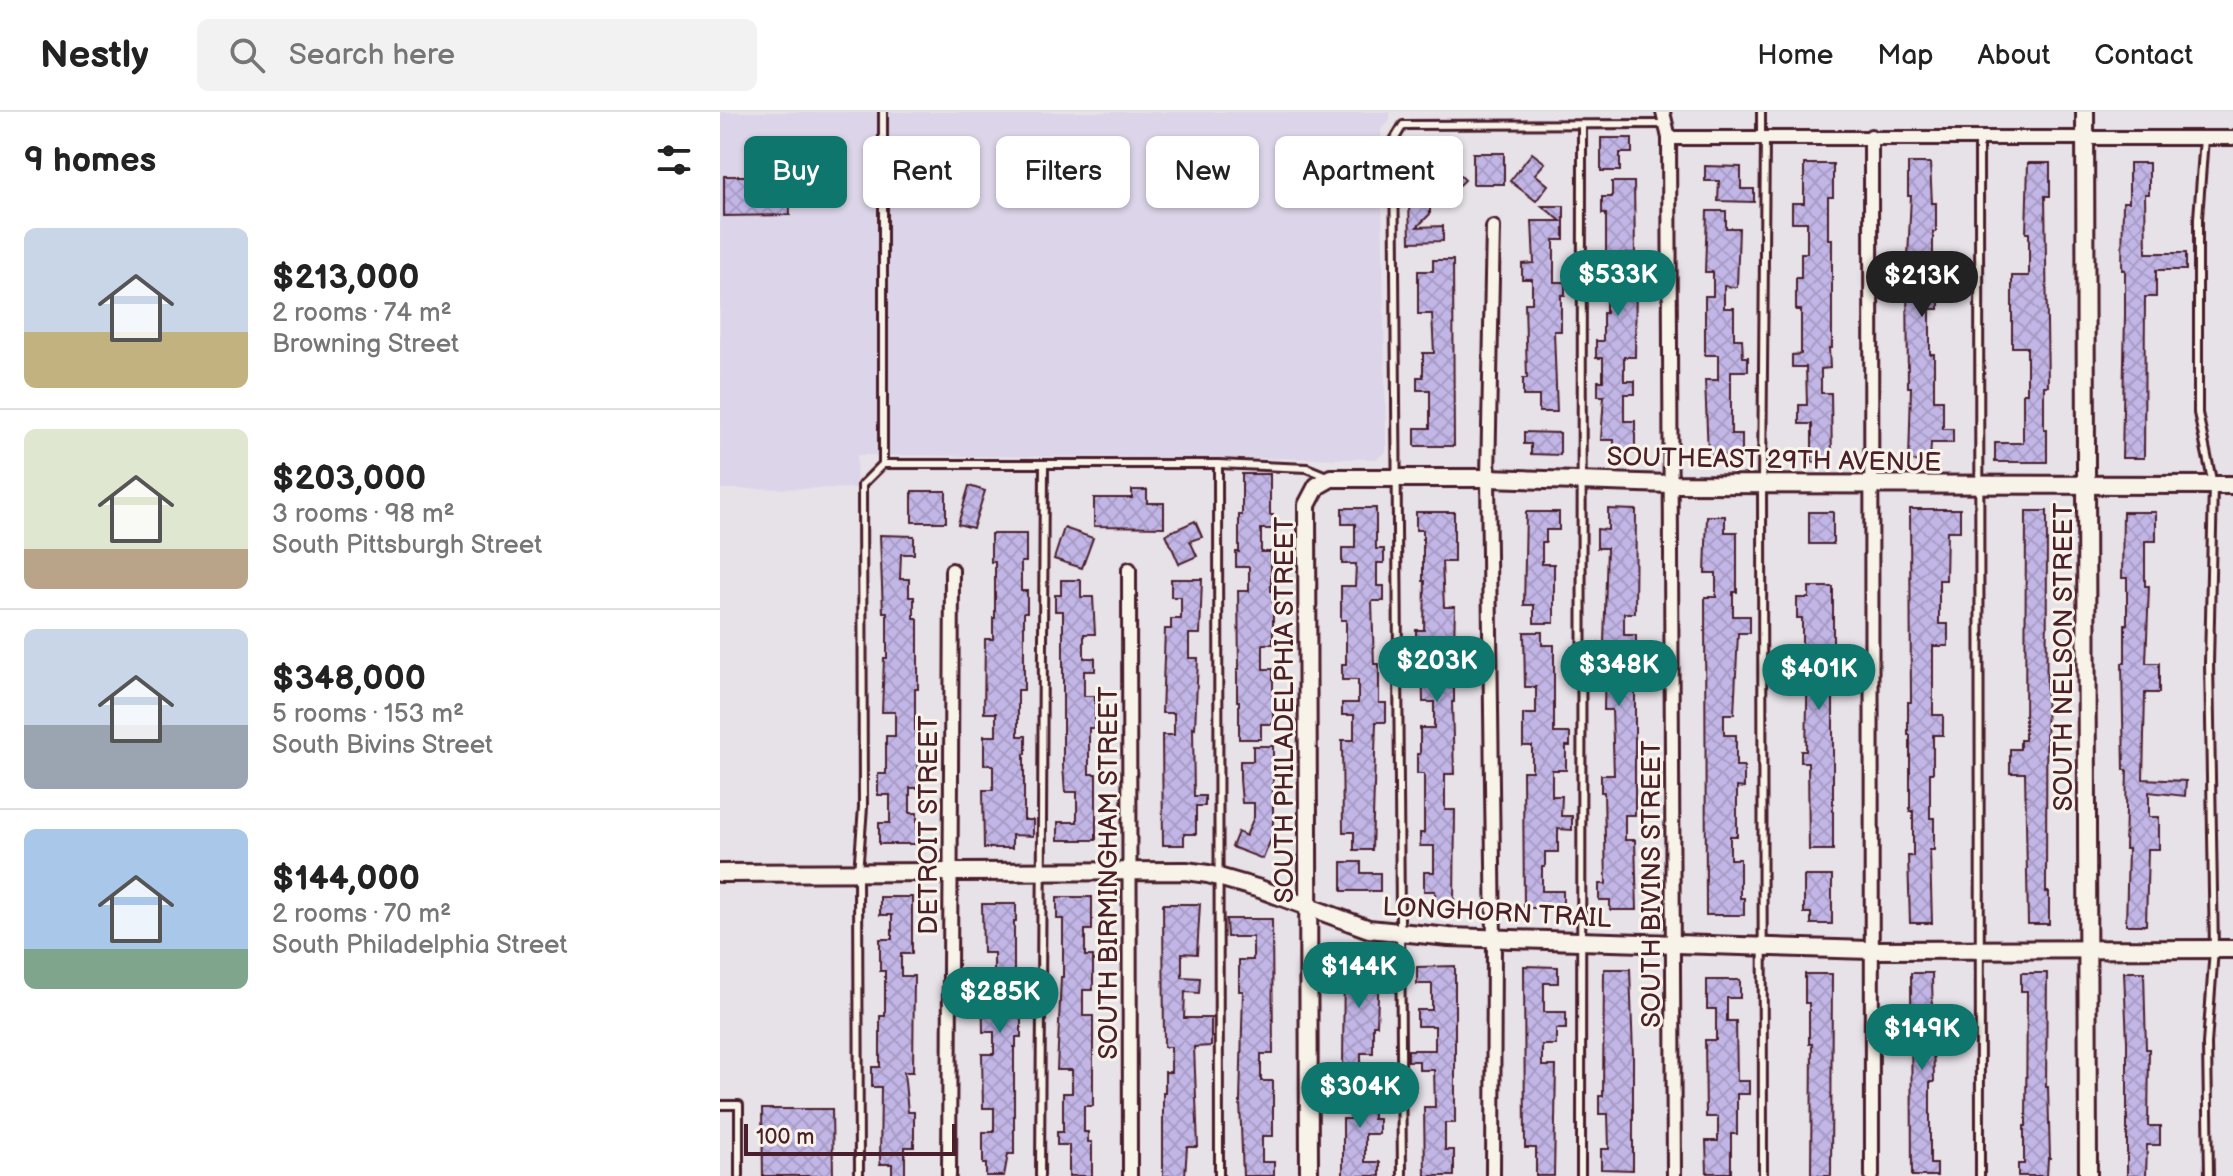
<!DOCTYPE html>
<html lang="en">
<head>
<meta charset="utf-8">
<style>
	body { margin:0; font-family:"Balsamiq Sans",sans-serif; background:#f2f2f2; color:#222; height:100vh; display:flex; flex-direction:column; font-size:30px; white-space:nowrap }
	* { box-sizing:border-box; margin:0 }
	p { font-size:26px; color:#767676 }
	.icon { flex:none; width:44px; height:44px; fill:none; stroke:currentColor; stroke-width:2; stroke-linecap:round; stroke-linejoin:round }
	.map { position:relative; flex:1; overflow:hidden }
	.panel { display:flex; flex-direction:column; background:#fff; width:720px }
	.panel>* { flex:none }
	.guide { position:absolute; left:24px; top:24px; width:760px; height:72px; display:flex; gap:16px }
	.scale { position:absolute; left:24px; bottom:20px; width:212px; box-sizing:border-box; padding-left:8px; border:4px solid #4a1f2b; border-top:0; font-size:22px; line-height:28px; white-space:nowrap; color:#4a1f2b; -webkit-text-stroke:6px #f7f3e8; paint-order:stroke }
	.price { position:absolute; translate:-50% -68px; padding:0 18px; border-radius:28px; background:#0f766e; color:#fff; font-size:26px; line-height:52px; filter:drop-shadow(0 2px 4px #0008) }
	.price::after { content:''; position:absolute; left:50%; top:48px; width:24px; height:18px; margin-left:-12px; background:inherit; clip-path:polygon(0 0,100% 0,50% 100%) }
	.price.active { background:#222; color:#fff }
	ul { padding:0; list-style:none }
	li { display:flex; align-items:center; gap:24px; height:200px; padding:0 24px }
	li+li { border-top:2px solid #e0e0e0 }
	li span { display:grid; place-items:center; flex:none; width:224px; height:160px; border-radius:12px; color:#555 }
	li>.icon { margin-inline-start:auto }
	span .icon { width:96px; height:96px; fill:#fffc; stroke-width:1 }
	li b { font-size:34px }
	h2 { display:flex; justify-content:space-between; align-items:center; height:96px; padding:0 24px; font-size:34px }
	.tag { padding:0 28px; border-radius:12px; background:#fff; box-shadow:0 2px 6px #0004; font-size:28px; line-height:72px }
	.tag.active { background:#0f766e; color:#fff }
	header { display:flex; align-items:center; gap:48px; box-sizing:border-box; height:112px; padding:0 40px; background:#fff; border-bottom:2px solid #e0e0e0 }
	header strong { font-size:38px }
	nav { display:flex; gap:44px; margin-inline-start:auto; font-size:28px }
	.search { width:560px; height:72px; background:#f2f2f2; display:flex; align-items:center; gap:20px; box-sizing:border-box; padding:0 28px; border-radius:12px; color:#767676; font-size:30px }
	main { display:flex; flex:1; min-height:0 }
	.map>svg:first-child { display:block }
	.built { fill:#dcd4e8 }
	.building { fill:url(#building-cross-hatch); stroke:#4a1f2b; stroke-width:2 }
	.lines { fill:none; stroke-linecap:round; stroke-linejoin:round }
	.service-casing { stroke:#4a1f2b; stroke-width:12 }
	.minor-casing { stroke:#4a1f2b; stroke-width:18 }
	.tertiary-casing { stroke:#4a1f2b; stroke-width:22 }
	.service { stroke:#f7f3e8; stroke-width:6 }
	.minor { stroke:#f7f3e8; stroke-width:12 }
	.tertiary { stroke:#f7f3e8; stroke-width:16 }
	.labels { text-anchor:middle; stroke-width:6; stroke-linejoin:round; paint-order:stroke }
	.street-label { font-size:26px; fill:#4a1f2b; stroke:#f7f3e8 }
</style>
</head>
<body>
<header>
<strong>Nestly</strong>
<div class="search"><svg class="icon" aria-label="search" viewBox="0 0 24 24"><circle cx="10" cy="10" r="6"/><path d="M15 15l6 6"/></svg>Search here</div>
<nav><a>Home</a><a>Map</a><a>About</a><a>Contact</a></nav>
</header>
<main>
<section class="panel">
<h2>9 homes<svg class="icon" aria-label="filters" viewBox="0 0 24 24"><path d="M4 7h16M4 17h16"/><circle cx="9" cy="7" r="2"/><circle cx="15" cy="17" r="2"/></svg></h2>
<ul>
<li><span style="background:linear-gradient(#c9d6e8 65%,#c2b280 0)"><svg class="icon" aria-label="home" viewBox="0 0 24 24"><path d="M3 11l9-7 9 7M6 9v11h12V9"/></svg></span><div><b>$213,000</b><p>2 rooms · 74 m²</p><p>Browning Street</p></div></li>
<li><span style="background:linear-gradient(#dfe7d0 75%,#b9a48a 0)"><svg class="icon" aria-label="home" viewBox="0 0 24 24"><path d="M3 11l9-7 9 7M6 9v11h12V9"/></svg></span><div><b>$203,000</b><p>3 rooms · 98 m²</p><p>South Pittsburgh Street</p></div></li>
<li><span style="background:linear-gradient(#c9d6e8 60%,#9aa5b1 0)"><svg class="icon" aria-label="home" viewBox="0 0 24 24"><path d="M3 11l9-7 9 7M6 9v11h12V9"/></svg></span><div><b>$348,000</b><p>5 rooms · 153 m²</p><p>South Bivins Street</p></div></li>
<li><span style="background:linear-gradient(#a9c7e8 75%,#7fa58c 0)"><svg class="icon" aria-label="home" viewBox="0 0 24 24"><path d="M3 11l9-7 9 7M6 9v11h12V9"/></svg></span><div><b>$144,000</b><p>2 rooms · 70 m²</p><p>South Philadelphia Street</p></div></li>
</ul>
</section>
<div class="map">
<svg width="1513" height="1064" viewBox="0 0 1513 1064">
	<defs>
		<pattern id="building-cross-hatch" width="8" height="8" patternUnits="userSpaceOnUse" patternTransform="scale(2)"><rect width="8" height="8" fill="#c2b6e7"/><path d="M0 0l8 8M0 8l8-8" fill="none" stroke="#a89cc6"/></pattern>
	</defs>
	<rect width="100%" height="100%" fill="#e7e1e8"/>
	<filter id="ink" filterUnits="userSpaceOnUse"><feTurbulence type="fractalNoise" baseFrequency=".0125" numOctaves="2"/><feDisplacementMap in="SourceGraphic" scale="16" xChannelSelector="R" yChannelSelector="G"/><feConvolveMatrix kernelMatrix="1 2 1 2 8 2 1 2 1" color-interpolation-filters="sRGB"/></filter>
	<g filter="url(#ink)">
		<!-- built -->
		<path class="built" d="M0 0H670V8L661 17 666 340 656 347 137 343 136 376 0 377Z"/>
		<!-- building -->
		<g class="building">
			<path d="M881 26H912V41H900V59H881Z"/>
			<rect x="753" y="41" width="31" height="31"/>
			<path d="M812 41 825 51 815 62 828 73 816 89 790 69Z"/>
			<path d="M723 46 745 68 722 90 710 78V102L697 115 723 114V129L690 130 689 86H701L716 70 708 61Z"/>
			<path d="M1188 51H1210L1212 91H1216V120H1213V177H1219V197H1210V242H1214V288H1223V317H1233V331H1211L1210 350 1189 349 1191 275H1188L1187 165 1191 84H1188Z"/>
			<path d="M1308 51H1330V84H1325L1328 274H1324V317H1327V350H1275V331H1303V281H1307V235H1292V164H1309V121H1306Z"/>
			<path d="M1409 51H1429V82H1425L1426 141H1466V158H1436V185H1425L1424 346H1402L1405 203V158H1402L1403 90H1409Z"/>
			<path d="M1084 52H1113V85H1108V127H1112V236H1109L1110 256 1101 257V281H1111L1112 350H1092V312H1079V293H1087L1086 255H1072V243L1081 242V198H1076V166H1081V141H1087V110H1072V91H1084Z"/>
			<path d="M985 54 1021 55V77H1034V90L998 89 999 69H985Z"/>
			<path d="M4 64H69L70 103 4 104Z"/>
			<path d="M892 70H914L915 141H905V168H916L915 245H904V269H915V282H904V309H915V341H894V328H881L884 284H878V269H883V246H876V229H883V201H886V102H882V85H892Z"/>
			<path d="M822 94H844V128H834V170H845V183H841V219H834L837 300H819V284H803V266H807L805 191H812V167H802V152L814 151 812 109H841Z"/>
			<path d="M987 99H1006V116H1019L1017 175 1004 174V196H1014V227H1022L1023 245H1028V259H1011V322H1022V343H988L985 268H998V243H985V184H993V160H985Z"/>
			<path d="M713 148H733L734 334H695V316H710V278H697V265H703V241H714L712 202H698V159H713Z"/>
			<path d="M804 320 840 321V343L811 342V332H804Z"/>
			<path d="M522 362H550V403H553V417H541V440H551V479H553V532H543V557H553V612H541V627H519V589H517V557H519L518 479H529V455H516V440H519V403H522Z"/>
			<path d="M249 374 265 379 253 416 238 412Z"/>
			<path d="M412 378H427V391H444V415L374 414V386H412Z"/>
			<rect x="192" y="379" width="34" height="31"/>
			<path d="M622 396H656V437H664V451H657V474H664V489H652L654 552H659V591H666V610H656L652 738H634V720H623L622 628H634V603H622V591H638V568H622V552H626V508H621V474H635L636 452H622V436H635V412H622Z"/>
			<path d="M888 397 916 398 915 501H904V523H916V539H906L905 565H915V703H905V728H915L917 798H890V788H879V772H886L884 680H881V663H894L892 598H884L885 547H873L874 531H884L887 436H877V417L888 418Z"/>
			<path d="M1190 397H1240V419H1227L1226 468H1219V512H1228V534H1213V603H1223V623H1213V661H1210V706H1214V738H1210L1212 811H1190L1188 744H1193V699H1190V623H1188V590H1191Z"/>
			<path d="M1306 399H1327L1326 780H1329V812H1308L1305 661H1290V637H1300V628H1305Z"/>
			<path d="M696 400H734V450H722L724 495H735L734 533H723V558H729V576H734V590H732L734 662H725V698H735L734 792H715V779H704V760H714V734H700V721H704V662H697V642H700V616H714V590H703L702 534H696V518H704L705 469H703V418H696Z"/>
			<path d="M806 400H839V418H826V430H822V452H834V511H814V493H804Z"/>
			<rect x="1089" y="400" width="24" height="32"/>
			<path d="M1403 400H1436V429H1425V474H1429L1426 551H1439V581H1425L1423 667 1466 669 1465 684 1429 680V705H1439V737H1428L1426 813H1406L1408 737H1405L1407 658H1404L1402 551H1405V512H1407V466H1402Z"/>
			<path d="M987 404H1005V420H1017V480H1013V504H1030V521H1018L1014 602H1004V623H1016V654H1024V676L1017 675V724H1010V747H1020V786H1024V803H986L985 485H996V461H985Z"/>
			<path d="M475 409 482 425 470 429 477 444 459 452 446 422Z"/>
			<path d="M344 416 373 426 362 456 334 447Z"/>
			<path d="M271 422H306V450H301V479H307V500H304V578H298V624H306V642H304V708H313V724L292 723V736H264L263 678H273V653H264V624H276V601H264L265 527H273V506H275V450H271Z"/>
			<path d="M160 423 194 424V442H181L180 467H189V485H194V507H198V577H195V624H199L198 676H190V701H197V732H159V711H170V683H158V662H166V624H175V600H162L164 546H167V500H163Z"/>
			<path d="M451 467H482L480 522H469V546H478L475 617 473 616 474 684H485V694H476V722H464V733H443L442 623H454V601H442L445 517H451V507H461V485H451Z"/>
			<path d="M341 468H361V485H373L375 522H364V546H375V559H364V584H375V616H369V662H376V728H338V710H357V680H345L343 654V499H335V483H341Z"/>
			<path d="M1089 475H1113V738H1089L1088 650H1081V639H1086L1088 546H1082V506H1077V486H1089Z"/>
			<path d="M804 520H822V533H834V621H850V634H846V658H832V684H842L841 704H852V718L838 717V740H825V755H822V779H843V796H804L803 659H812V634H803V602H816V575H805Z"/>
			<path d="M533 634H553V722L543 747 512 735 518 720 526 724 534 705V691H522L520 667V649H533Z"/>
			<path d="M622 750H641V761H660V779H622Z"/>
			<path d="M1084 764H1112V812H1091V801H1084Z"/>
			<path d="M160 785H192V842H181V864H194L193 960H184L188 1000H194V1035H185V1064H172V1052H160L161 975H152V955H160V904H165V859H160V827H172V803H160Z"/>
			<path d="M337 785H372V818H365V844H373V878H363V904H373V994H364V1020H368V1030H372V1064H349V1033H337V1020H343V981H352V958H337L341 865H343V807H337Z"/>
			<path d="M262 792H296V809H294V904H301V925H296V935H294V1042H288L284 1064H266V1052H263V1020H274V996H263L262 942H274V920H263L262 865H274V841H263Z"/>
			<path d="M443 792H480L477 842 462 841V865L480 866 479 881 465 880 464 906H491V934L474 935 478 1035H467L465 1064H443V981H445V960H451V935H444Z"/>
			<path d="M506 807H552L553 942H541V969H553V1024H542V1050H554V1064H523L520 989 523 879H519V848H533V825H507Z"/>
			<path d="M624 844H642V856H659L657 913H653V941H641V957H623Z"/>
			<path d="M735 854V1011H725V1038H734V1064H705L704 995H715L714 958H699V949H688V938H715V914H697V898H712V872H697V855Z"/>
			<path d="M804 854 838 855V871H824V900H846V917H836V933H822V954H836L834 1064H816V1036H805Z"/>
			<path d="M884 857H910L913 943V1058L881 1057V1037H889L888 1002H879V984H883Z"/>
			<path d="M1404 860H1424L1426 937H1429L1428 1014H1440V1033H1427L1426 1064H1407V930Z"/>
			<path d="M1191 861H1212L1214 970H1210V1052H1217V1064H1192Z"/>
			<path d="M1301 861H1327L1326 975H1328L1330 1046H1328L1327 1064H1298V1052H1304V1014H1306L1307 879H1301Z"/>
			<path d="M1085 862H1112L1111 1064H1091L1092 932H1089V891H1085Z"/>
			<path d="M987 868H1020V886H1007V909H1016L1017 969H1029V982H1017V1022H1011V1061H987L986 1029H998V1005H986L985 928H996V897H987Z"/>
			<path d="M631 965H653V1007H659V1022H645V1050H660V1064H623V1007H631Z"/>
			<path d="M42 997H112L113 1064H43Z"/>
		</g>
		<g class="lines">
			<!-- service casing -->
			<g class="service-casing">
				<g id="service">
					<path d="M1041 25V0"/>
					<path d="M1259 25 1260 1064"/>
					<path d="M1484 26 1478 106V301L1493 373 1489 551 1494 837 1487 932 1489 1064"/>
					<path d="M163 352V0"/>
					<path d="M498 352 499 1064"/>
					<path d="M0 993H19V1064"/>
					<path d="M139 1064 138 761 143 695 142 373 163 352H498L587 356 609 365"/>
					<path d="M320 1064 324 352"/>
					<path d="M682 1064 674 28 683 13 946 12"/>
					<path d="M861 1064 862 13"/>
					<path d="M1043 1064 1042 373 1045 25"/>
				</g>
			</g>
			<!-- minor casing -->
			<g class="minor-casing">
				<g id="minor">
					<path d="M943 0 949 26 954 1064"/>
					<path d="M1151 24 1152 1064"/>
					<path d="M949 26H1513"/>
					<path d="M409 457 410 1064"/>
					<path d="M229 1064 232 458"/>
					<path d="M773 1064 774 828 768 366 773 115"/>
				</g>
			</g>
			<!-- tertiary casing -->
			<g class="tertiary-casing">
				<g id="tertiary">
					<path d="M1365 0 1368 1064"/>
					<path d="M0 761 466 759 488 762 540 777 649 817 729 825 1150 838 1513 837"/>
					<path d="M589 1064 587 393 597 374 611 366H768L950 372 1513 373"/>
				</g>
			</g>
			<!-- service -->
			<use href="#service" class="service"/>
			<!-- minor -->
			<use href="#minor" class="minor"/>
			<!-- tertiary -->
			<use href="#tertiary" class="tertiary"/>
		</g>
	</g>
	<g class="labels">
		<!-- street labels -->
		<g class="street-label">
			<text transform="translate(1054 347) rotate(1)" y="9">SOUTHEAST 29TH AVENUE</text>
			<text transform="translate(1343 545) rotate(-90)" y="9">SOUTH NELSON STREET</text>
			<text transform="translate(564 598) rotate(-90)" y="9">SOUTH PHILADELPHIA STREET</text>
			<text transform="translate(208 713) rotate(-90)" y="9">DETROIT STREET</text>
			<text transform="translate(388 761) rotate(-90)" y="9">SOUTH BIRMINGHAM STREET</text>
			<text transform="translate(931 772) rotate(-90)" y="9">SOUTH BIVINS STREET</text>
			<text transform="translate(777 800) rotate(3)" y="9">LONGHORN TRAIL</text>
		</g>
	</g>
</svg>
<div class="scale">100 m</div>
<b class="price" style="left:898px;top:206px">$533K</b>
<b class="price active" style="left:1202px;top:207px">$213K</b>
<b class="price" style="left:717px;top:592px">$203K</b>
<b class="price" style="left:899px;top:596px">$348K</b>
<b class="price" style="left:1099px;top:600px">$401K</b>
<b class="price" style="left:639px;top:898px">$144K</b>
<b class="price" style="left:280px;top:923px">$285K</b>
<b class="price" style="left:1202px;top:960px">$149K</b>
<b class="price" style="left:640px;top:1018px">$304K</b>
<div class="guide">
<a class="tag active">Buy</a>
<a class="tag">Rent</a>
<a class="tag">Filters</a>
<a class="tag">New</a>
<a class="tag">Apartment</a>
</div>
</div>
</main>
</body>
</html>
